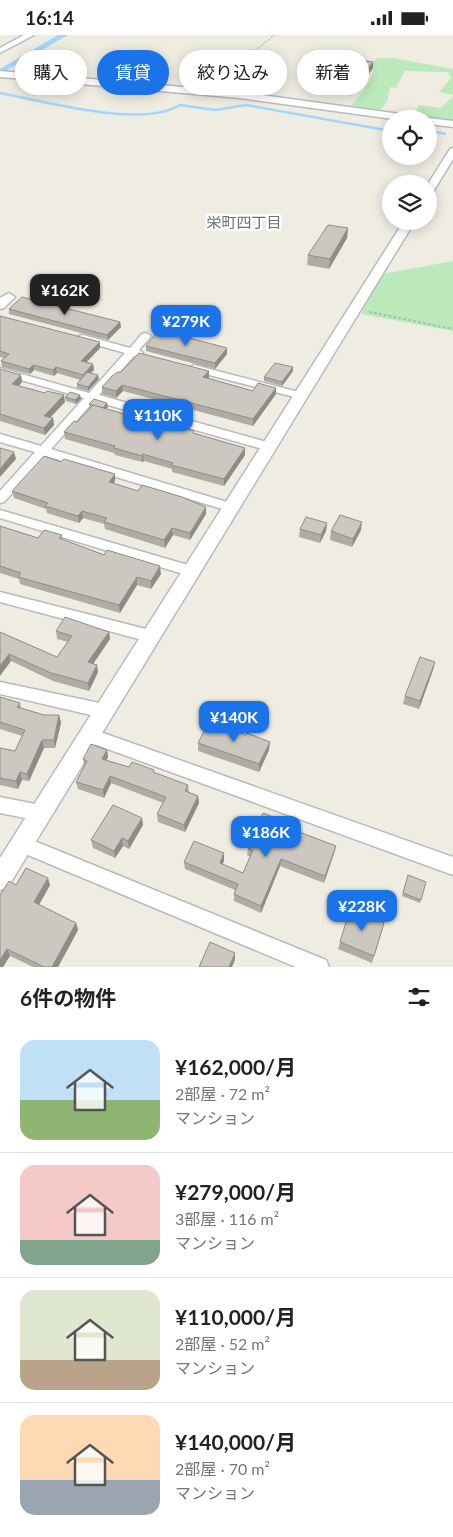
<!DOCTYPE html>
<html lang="ja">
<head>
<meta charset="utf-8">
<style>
	body { margin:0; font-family:Lato,"Noto Sans JP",sans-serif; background:#f6f6f6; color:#222; height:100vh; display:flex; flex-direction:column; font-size:19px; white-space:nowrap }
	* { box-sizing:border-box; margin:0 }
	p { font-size:16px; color:#767676 }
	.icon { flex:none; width:28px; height:28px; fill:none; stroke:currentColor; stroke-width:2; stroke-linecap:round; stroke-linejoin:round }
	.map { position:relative; height:932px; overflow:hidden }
	.sheet { display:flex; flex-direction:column; background:#fff; flex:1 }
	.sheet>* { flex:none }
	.hud { position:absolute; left:15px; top:15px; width:424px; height:45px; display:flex; gap:10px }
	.fabs { position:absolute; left:382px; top:75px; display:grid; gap:10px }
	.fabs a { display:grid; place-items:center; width:55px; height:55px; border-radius:50%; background:#fff; box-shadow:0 2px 12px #0003; font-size:25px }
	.price { position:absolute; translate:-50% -42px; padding:0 11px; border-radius:10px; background:#1a73e8; color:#fff; font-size:16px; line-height:32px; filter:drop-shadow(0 1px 2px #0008) }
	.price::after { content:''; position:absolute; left:50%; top:30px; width:15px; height:11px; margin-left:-8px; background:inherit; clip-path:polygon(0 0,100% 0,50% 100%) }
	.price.selected { background:#222; color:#fff }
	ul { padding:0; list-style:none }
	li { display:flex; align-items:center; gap:15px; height:125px; padding:0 20px }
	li+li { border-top:1px solid #e0e0e0 }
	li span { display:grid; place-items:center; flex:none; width:140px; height:100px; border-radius:15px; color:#555 }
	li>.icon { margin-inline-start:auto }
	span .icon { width:60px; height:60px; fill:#fffc; stroke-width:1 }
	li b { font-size:21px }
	h2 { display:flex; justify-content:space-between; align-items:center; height:60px; padding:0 20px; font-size:21px }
	.chip { padding:0 18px; border-radius:22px; background:#fff; box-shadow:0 2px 12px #0003; font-size:18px; line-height:45px }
	.chip.selected { background:#1a73e8; color:#fff }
	.status { display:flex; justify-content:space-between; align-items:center; height:35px; padding:0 25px; background:#fff; direction:ltr }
	.status svg { height:14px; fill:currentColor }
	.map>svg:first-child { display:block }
	.green { fill:#bce9bb }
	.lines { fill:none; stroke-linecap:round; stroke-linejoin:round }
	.stream { stroke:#a1d7ff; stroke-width:2.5 }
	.canal { fill:#a1d7ff; fill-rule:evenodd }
	.minor-casing { stroke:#b7bac0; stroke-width:3 }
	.tertiary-casing { stroke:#b7bac0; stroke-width:3 }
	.path-far1 { stroke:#94caa3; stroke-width:1; stroke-dasharray:2.5 1; stroke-linecap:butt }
	.path { stroke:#94caa3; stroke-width:2; stroke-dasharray:3 2; stroke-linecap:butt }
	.minor { fill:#fff; fill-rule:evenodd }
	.tertiary { fill:#fff; fill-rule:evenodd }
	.wall { fill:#afaca6 }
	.shaded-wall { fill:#8f8c87 }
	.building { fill:#ccc8c1; stroke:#8f8c87 }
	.labels { text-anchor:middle; stroke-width:4.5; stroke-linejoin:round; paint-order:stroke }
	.far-neighbourhood-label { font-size:15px; fill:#6b7176; stroke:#fff }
</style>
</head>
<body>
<div class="status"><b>16:14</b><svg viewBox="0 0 49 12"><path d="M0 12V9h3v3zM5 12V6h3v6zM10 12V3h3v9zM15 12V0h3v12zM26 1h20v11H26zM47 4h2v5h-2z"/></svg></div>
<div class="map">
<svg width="453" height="932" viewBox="0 0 453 932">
	<rect width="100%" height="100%" fill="#efece2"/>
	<!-- green -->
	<g class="green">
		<path d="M378 23H393L453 34V60L439 57 451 43 448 37 405 36 396 53 390 52 387 67 379 76 351 71C359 60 379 41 371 28Z"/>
		<path d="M453 61V85L414 80 419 70 441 73Z"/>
		<path d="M453 226V296L361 279 382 239Z"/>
	</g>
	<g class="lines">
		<!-- stream -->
		<g class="stream">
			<path d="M0 58C44 66 142 94 180 70L215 75 246 70 391 96"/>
			<path d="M429 95 445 99"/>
		</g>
		<!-- canal -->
		<path class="canal" d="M58 0H68L0 39V34Z"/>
		<!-- minor casing -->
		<g class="minor-casing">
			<g id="minor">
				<path d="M146 298 151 301 139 315 143 318 142 320 134 321 99 360 274 409 276 412 274 415H266L94 366 51 414 237 470 239 473 237 476H229L46 421 4 467 0 468V456L35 417 0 407V399L41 411 84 363 0 339V333L89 358 125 318 79 305V301L83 300 130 313 142 299Z"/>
				<path d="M194 330 306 359 308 361 302 364 190 335 189 333Z"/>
				<path d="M0 475 198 533 200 537 198 541 193 542 0 483Z"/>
				<path d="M0 557 150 595 155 597 157 601 155 605 150 607 0 567Z"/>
				<path d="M0 647 104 669 109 671 112 676 109 681 104 683 0 659Z"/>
				<path d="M89 693 453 822V840L83 705 81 700 83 695Z"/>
				<path d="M0 762 40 770 46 772 48 778 46 784 40 786 0 778Z"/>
				<path d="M22 801 326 925 329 932H296L16 815 13 809 16 803Z"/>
			</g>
		</g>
		<!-- tertiary casing -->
		<g class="tertiary-casing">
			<g id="tertiary">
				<path d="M24 0H34L0 18V13Z"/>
				<path d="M0 36 240 57 415 81 419 84H393L240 63 0 42Z"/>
				<path d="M429 83 453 86V92L429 89V84H427Z"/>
				<path d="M453 113V124L433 157 429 158 428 149 450 114Z"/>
				<path d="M404 186H415L8 852 0 855V823Z"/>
				<path d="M9 258 15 262 4 273 0 274V263Z"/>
			</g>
		</g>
		<!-- path-far1 -->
		<path class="path-far1" d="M215 46 275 0"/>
		<!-- path -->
		<path class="path" d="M369 277 453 294"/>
		<!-- minor -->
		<use href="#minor" class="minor"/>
		<!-- tertiary -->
		<use href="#tertiary" class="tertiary"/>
	</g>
	<!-- wall -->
	<g class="wall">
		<path d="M373 27V33L365 44 351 42 352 36Z"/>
		<path d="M348 193 347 203 329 234 307 230 308 220Z"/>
		<path d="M9 274 120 287 121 292 108 305 9 279Z"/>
		<path d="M0 281 100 313 86 327 93 329 94 335 90 338 99 344 88 356 77 353V349L80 345 57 338 54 341 34 335 30 339 2 332 1 326 4 323 0 322Z"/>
		<path d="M146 311 227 319 215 334 146 316Z"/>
		<path d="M293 332V336L282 351 264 346V342Z"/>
		<path d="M0 334 21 340 22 347 19 351 65 367 50 382 53 383 54 390 45 400 0 386Z"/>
		<path d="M121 337 209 342 208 343 253 356 276 359 253 391 123 356 116 363 102 359V352Z"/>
		<path d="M80 360 81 364 76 369 66 366 65 362Z"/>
		<path d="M107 368 108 372 106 374 166 391 194 398 245 420 224 451 172 437V434L144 426 142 427 115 420 114 418 65 404 64 397 77 387 90 373 89 369Z"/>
		<path d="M115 446 114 448 206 479 190 505 173 500 165 513 105 494 104 489 83 483 79 488 47 478 46 474 14 463 12 456Z"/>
		<path d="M327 488 326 496 320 508 299 502 300 494Z"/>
		<path d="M0 491 38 503 62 500V505L161 539 151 554 137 550 120 578 20 549 19 544 0 538Z"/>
		<path d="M361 495 352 512 330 505 331 496Z"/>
		<path d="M56 596 109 597 110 604 93 629 98 637 89 656 53 646 11 626 0 597 57 622 68 607 57 604Z"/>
		<path d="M435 627 433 635 419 674 403 669 405 661Z"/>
		<path d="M0 662 20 668 21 673 44 680H59L61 688 55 713H44L29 746 22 745 18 754 0 750V713L15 716 22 701 0 694Z"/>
		<path d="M246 700 269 715 259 737 198 716V708Z"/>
		<path d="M107 715 108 722 106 725 129 732 154 738 188 750 189 757 198 761 199 768 185 797 158 787 157 779 163 768 111 748 104 763 78 754 76 747 84 731 83 724Z"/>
		<path d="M142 783 143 790 129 814 123 811 115 823 93 813 91 805Z"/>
		<path d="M283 791 336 811 334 818 324 848 280 831 261 878 234 866V859L235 855 185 834 184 827 224 826 222 829 243 838 250 822 247 820 248 813Z"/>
		<path d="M408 840 426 847 420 868 402 861Z"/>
		<path d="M16 850H50L39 870 76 888 78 895 58 932H33L10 921 3 932H0Z"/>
		<path d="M384 888 372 928 338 914 340 907Z"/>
	</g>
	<!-- shaded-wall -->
	<g class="shaded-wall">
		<path d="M373 27V33L365 44V38Z"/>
		<path d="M348 193 347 203 329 234 330 224Z"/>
		<path d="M120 287 121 292 108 305 107 300Z"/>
		<path d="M100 307V313L82 332 81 326Z"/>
		<path d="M227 313V319L215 334V328Z"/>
		<path d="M93 329 94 335 83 346V340Z"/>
		<path d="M33 330 34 335 30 339 29 334Z"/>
		<path d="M56 332 57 338 54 341 53 335Z"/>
		<path d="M293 332V336L282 351V347Z"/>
		<path d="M209 336V342L204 349 203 342Z"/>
		<path d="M21 340 22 347 14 356 12 349Z"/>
		<path d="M98 340 99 344 88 356V352Z"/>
		<path d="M122 350 123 356 116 363V356Z"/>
		<path d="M276 353V359L253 391V384Z"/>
		<path d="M64 360 65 367 45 388 44 381Z"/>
		<path d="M80 360 81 364 76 369 75 365Z"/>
		<path d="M107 368 108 372 103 377 102 373Z"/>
		<path d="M53 383 54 390 45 400 44 393Z"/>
		<path d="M245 413V420L224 451V444Z"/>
		<path d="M14 417 16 424 0 442V434Z"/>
		<path d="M143 419 144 426 142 427V421Z"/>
		<path d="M115 439V446L110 454 109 447Z"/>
		<path d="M206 472V479L190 505V498Z"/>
		<path d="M82 476 83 483 79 488 78 481Z"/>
		<path d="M362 487 361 495 352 512 353 504Z"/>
		<path d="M327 488 326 496 320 508 321 500Z"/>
		<path d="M172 493 173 500 165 513 164 505Z"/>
		<path d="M160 531 161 539 151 554V546Z"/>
		<path d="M137 542V550L120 578 119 570Z"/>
		<path d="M109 597 110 604 89 635 88 627Z"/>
		<path d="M9 619 11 626 0 641V631Z"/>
		<path d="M435 627 433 635 419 674 420 666Z"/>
		<path d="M97 630 98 637 89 656 88 648Z"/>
		<path d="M59 680 61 688 55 713 54 705Z"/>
		<path d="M42 705 44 713 29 746 27 739Z"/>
		<path d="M270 707 269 715 259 737V729Z"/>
		<path d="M107 715 108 722 103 731 102 724Z"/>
		<path d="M20 737 22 745 18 754 16 746Z"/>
		<path d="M110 741 111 748 104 763 103 755Z"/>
		<path d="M198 761 199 768 185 797 184 790Z"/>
		<path d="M142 783 143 790 129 814 128 806Z"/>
		<path d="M122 803 123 811 115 823 114 816Z"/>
		<path d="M336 811 334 818 324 848 325 841Z"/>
		<path d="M224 818V826L220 835V828Z"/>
		<path d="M281 824 280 831 261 878V871Z"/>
		<path d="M48 843 50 850 36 875 34 867Z"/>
		<path d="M76 888 78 895 58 932H52Z"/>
		<path d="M7 914 10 921 3 932H0V925Z"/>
		<path d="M235 918V925L232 932H229Z"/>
	</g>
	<!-- building -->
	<g class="building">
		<path d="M360 25 373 27 365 38 352 36Z"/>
		<path d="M328 190 348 193 330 224 308 220Z"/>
		<path d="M22 262 120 287 107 300 9 274Z"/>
		<path d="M0 281 100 307 81 326 93 329 83 340 56 332 53 335 33 330 29 334 1 326 9 319 0 316Z"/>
		<path d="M159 295 227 313 215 328 146 311Z"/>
		<path d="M139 318 209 336 203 342 253 356 258 348 276 353 253 384 122 350 116 356 102 352 112 341 118 337H121Z"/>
		<path d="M275 328 293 332 282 347 264 342Z"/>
		<path d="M0 334 21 340 12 349 45 358 47 356 64 360 44 381 53 383 44 393 0 379Z"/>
		<path d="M87 337 98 340 88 352 77 349Z"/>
		<path d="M70 357 80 360 75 365 65 362Z"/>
		<path d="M94 364 107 368 103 373 89 369Z"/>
		<path d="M93 370 166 391 169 388 194 396 193 398 245 413 224 444 171 430 173 428 143 419 142 421 114 413 115 411 64 397 74 386 77 387Z"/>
		<path d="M0 413 14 417 0 434Z"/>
		<path d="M44 421 61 427 64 424 115 439 109 447 138 456 142 450 182 462 206 472 190 498 172 493 164 505 104 487 107 483 82 476 78 481 45 471 48 468 12 456Z"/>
		<path d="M340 480 362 487 353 504 331 496Z"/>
		<path d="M306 482 327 488 321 500 300 494Z"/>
		<path d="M0 491 38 503 44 495 62 500 59 503 104 520 107 515 160 531 151 546 137 542 119 570 18 542 21 538 0 531Z"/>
		<path d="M65 582 109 597 88 627 97 630 88 648 51 638 9 619 0 631V597L57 622 72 601 56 596Z"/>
		<path d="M420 622 435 627 420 666 405 661Z"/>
		<path d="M0 662 20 668 17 672 44 680H59L54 705H42L27 739 20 737 16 746 0 743V713L15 716 25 695 0 687Z"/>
		<path d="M209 686 246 700 247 698 270 707 259 729 198 708Z"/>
		<path d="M91 709 107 715 102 724 129 732 132 727 154 735 153 737 188 750 185 756 198 761 184 790 157 779 166 762 110 741 103 755 76 747 87 726 83 724Z"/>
		<path d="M113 770 142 783 128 806 122 803 114 816 91 805Z"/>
		<path d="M263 778 283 786 281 790 336 811 325 841 281 824 261 871 234 859 238 849 184 827 194 806 224 818 220 828 243 838 253 815 248 813Z"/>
		<path d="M26 833 48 843 34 867 76 888 52 932H44L7 914 0 925V860L9 846 16 850Z"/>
		<path d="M408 840 426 847 421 865 403 858Z"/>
		<path d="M350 874 384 888 374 921 340 907Z"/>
		<path d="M210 907 235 918 229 932H199Z"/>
	</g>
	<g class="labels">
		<!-- far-neighbourhood labels -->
		<g class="far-neighbourhood-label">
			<text x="244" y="193">栄町四丁目</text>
		</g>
	</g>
</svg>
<div class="fabs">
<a><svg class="icon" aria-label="locate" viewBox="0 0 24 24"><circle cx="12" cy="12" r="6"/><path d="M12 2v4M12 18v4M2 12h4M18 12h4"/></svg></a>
<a><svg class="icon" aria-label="layers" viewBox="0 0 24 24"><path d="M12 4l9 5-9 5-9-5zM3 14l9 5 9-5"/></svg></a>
</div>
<b class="price selected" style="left:65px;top:281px">¥162K</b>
<b class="price" style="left:186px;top:312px">¥279K</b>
<b class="price" style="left:158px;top:406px">¥110K</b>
<b class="price" style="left:234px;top:708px">¥140K</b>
<b class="price" style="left:266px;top:823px">¥186K</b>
<b class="price" style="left:362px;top:897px">¥228K</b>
<div class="hud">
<a class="chip">購入</a>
<a class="chip selected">賃貸</a>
<a class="chip">絞り込み</a>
<a class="chip">新着</a>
</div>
</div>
<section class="sheet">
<h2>6件の物件<svg class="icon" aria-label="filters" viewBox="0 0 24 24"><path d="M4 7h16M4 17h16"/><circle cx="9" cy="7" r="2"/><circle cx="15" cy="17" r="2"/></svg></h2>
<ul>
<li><span style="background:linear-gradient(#bfe0f5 60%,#8fb573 0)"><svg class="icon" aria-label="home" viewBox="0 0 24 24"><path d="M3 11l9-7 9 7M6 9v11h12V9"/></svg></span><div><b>¥162,000/月</b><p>2部屋 · 72 m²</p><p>マンション</p></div></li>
<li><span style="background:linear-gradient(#f6c9c9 75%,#7fa58c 0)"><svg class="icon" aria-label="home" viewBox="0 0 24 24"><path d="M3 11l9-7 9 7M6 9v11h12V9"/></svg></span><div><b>¥279,000/月</b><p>3部屋 · 116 m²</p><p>マンション</p></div></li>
<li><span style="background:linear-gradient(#dfe7d0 70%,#b9a48a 0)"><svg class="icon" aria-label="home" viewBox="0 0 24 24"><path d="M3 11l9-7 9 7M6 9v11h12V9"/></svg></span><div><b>¥110,000/月</b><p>2部屋 · 52 m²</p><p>マンション</p></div></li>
<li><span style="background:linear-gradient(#ffd9b3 65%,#9aa5b1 0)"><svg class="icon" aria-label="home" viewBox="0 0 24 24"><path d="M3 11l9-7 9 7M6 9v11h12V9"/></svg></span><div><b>¥140,000/月</b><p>2部屋 · 70 m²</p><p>マンション</p></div></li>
</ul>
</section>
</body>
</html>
